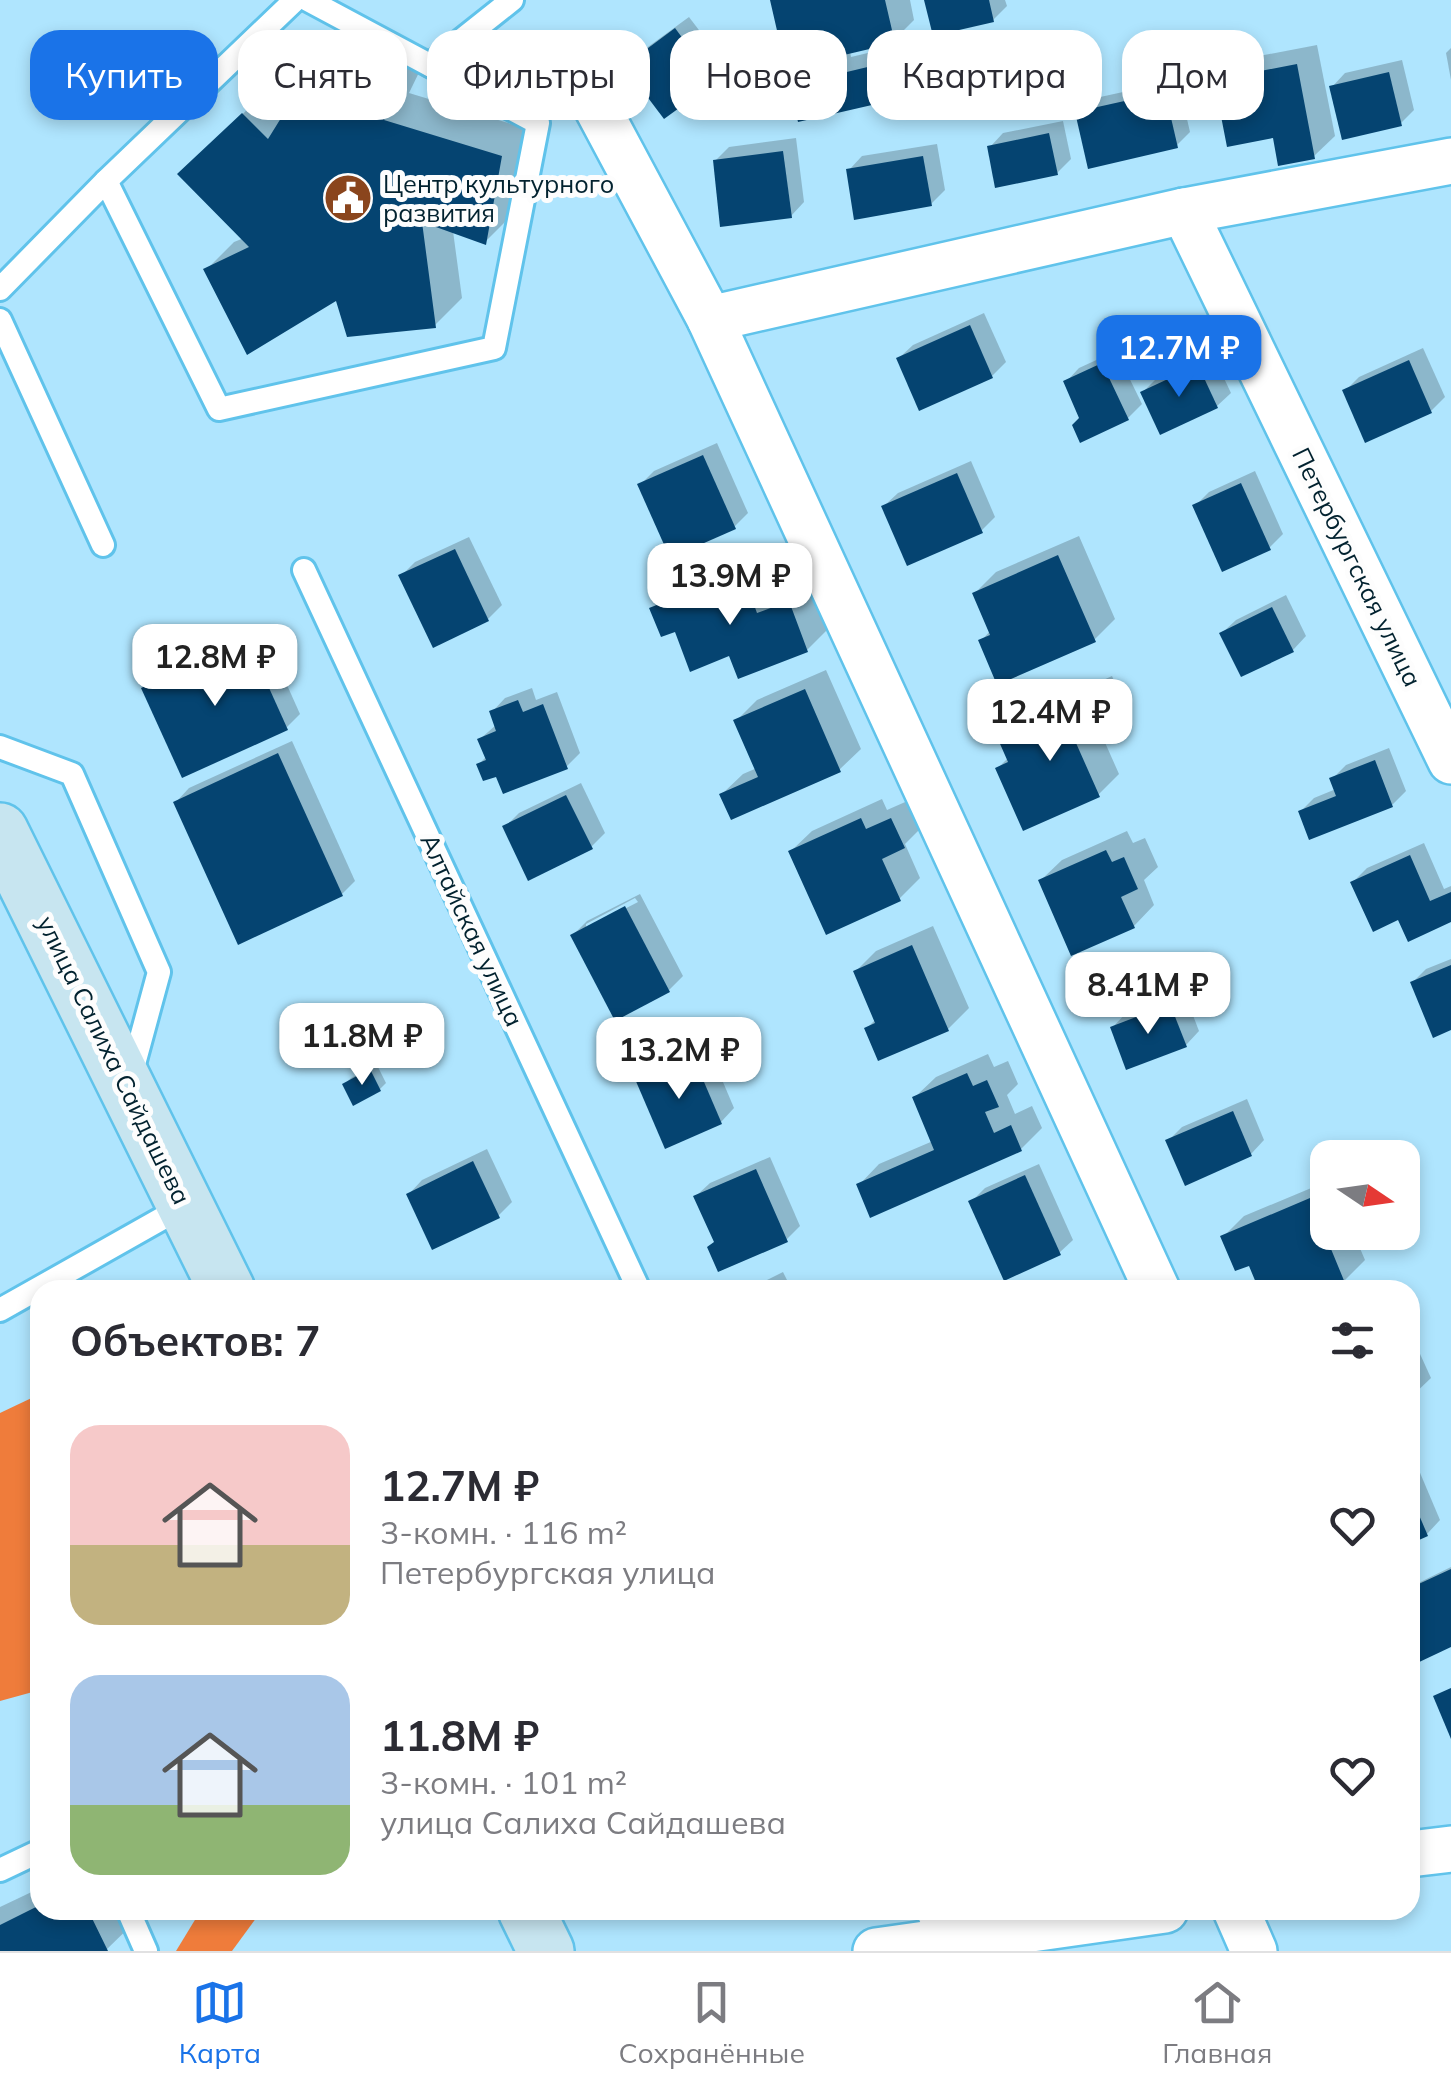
<!DOCTYPE html>
<html lang="ru">
<head>
<meta charset="utf-8">
<style>
	body { margin:0; font-family:Mulish,sans-serif; background:#f2f2f3; color:#2b2b33; height:100vh; display:flex; flex-direction:column; font-size:38px; white-space:nowrap }
	* { box-sizing:border-box; margin:0 }
	p { font-size:32px; color:#7c7c81 }
	.icon { flex:none; width:55px; height:55px; fill:none; stroke:currentColor; stroke-width:2; stroke-linecap:round; stroke-linejoin:round }
	.map { position:relative; flex:1; overflow:hidden }
	.panel { position:absolute; left:30px; top:1280px; width:1390px; height:640px; display:flex; flex-direction:column; background:#fff; border-radius:30px; box-shadow:0 5px 15px #0003 }
	.panel>* { flex:none }
	.guide { position:absolute; left:30px; top:30px; width:1392px; height:90px; display:flex; gap:20px }
	.needle { width:65px; rotate:103deg }
	.buttons { position:absolute; left:1310px; top:1140px; display:grid; gap:20px }
	.buttons a { display:grid; place-items:center; width:110px; height:110px; border-radius:20px; background:#fff; box-shadow:0 5px 15px #0003; font-size:50px }
	.price { position:absolute; translate:-50% -85px; padding:0 22px; border-radius:20px; background:#fff; color:#222; font-size:32px; line-height:65px; filter:drop-shadow(0 2px 5px #0008) }
	.price::after { content:''; position:absolute; left:50%; top:60px; width:30px; height:22px; margin-left:-15px; background:inherit; clip-path:polygon(0 0,100% 0,50% 100%) }
	.price.current { background:#1a73e8; color:#fff }
	ul { padding:0; list-style:none }
	li { display:flex; align-items:center; gap:30px; height:250px; padding:0 40px }
	li span { display:grid; place-items:center; flex:none; width:280px; height:200px; border-radius:30px; color:#555 }
	li>.icon { margin-inline-start:auto }
	span .icon { width:120px; height:120px; fill:#fffc; stroke-width:1 }
	li b { font-size:42px }
	h2 { display:flex; justify-content:space-between; align-items:center; height:120px; padding:0 40px; font-size:42px }
	.pill { padding:0 35px; border-radius:30px; background:#fff; box-shadow:0 5px 15px #0003; font-size:35px; line-height:90px }
	.pill.current { background:#1a73e8; color:#fff }
	.tabs { display:flex; justify-content:space-around; align-items:center; height:140px; border-top:2px solid #e1e1e2; background:#fff; font-size:28px; color:#7c7c81 }
	.tabs a { display:grid; justify-items:center; gap:5px }
	.tabs .current { color:#1a73e8 }
	.map>svg:first-child { display:block }
	.forest { fill:#ef7c3b }
	.shadow { fill:#0003; fill-rule:evenodd }
	.building { fill:#054471 }
	.lines { fill:none; stroke-linecap:round; stroke-linejoin:round }
	.lane-casing { stroke:#60c3eb; stroke-width:28 }
	.street-casing { stroke:#60c3eb; stroke-width:50 }
	.secondary-casing { stroke:#60c3eb; stroke-width:60 }
	.lane { stroke:#fff; stroke-width:22 }
	.street { stroke:#fff; stroke-width:45 }
	.secondary { stroke:#c7e5f0; stroke-width:55 }
	.labels { text-anchor:middle; stroke-width:10; stroke-linejoin:round; paint-order:stroke }
	.poi-label { font-size:25px; fill:#02222f; stroke:#fdfdfd; text-anchor:start }
	.street-label { font-size:25px; fill:#02222f; stroke:#fdfdfd }
</style>
</head>
<body>
<div class="map">
<svg width="1451" height="1951" viewBox="0 0 1451 1951">
	<rect width="100%" height="100%" fill="#afe5fe"/>
	<!-- forest -->
	<g class="forest">
		<path d="M40 1394V1690L0 1701V1413Z"/>
		<path d="M201 1910H262L232 1951H176Z"/>
	</g>
	<!-- shadow -->
	<g class="shadow">
		<path d="M773 0H910L914 20 893 41 850 51 851 57 897 46 904 79 883 100 800 119Z"/>
		<path d="M927 0H1005L1007 6 993 20Z"/>
		<path d="M689 17 727 67 713 80 628 66 641 52Z"/>
		<path d="M356 19 428 54 409 93 528 129 512 215 485 242 453 231 462 298 435 325 338 297 207 269 234 242 244 238 208 147 271 87 291 107 329 46Z"/>
		<path d="M1317 45 1335 136 1314 156 1275 135 1217 81 1238 60Z"/>
		<path d="M1451 48V80L1446 53Z"/>
		<path d="M1402 60 1414 110 1400 124 1332 87 1345 73Z"/>
		<path d="M1178 80 1190 132 1176 146 1078 113 1091 99Z"/>
		<path d="M1063 121 1071 159 1057 173 990 147 1003 133Z"/>
		<path d="M796 138 804 202 791 216 715 161 729 147Z"/>
		<path d="M937 144 945 190 931 204 849 170 862 156Z"/>
		<path d="M984 313 1006 362 992 376 899 358 913 345Z"/>
		<path d="M1423 348 1445 397 1431 411 1345 391 1359 377Z"/>
		<path d="M1116 351 1142 404 1128 418 1066 382 1079 368Z"/>
		<path d="M1212 353 1231 393 1217 406 1143 392 1156 379Z"/>
		<path d="M717 443 748 513 734 527 640 485 654 471Z"/>
		<path d="M971 461 995 517 981 531 884 506 898 493Z"/>
		<path d="M1255 471 1283 534 1269 548 1195 506 1209 492Z"/>
		<path d="M1079 536 1115 619 1094 640 981 641 991 630 975 593 996 572Z"/>
		<path d="M469 537 502 605 488 619 401 576 415 562Z"/>
		<path d="M762 553 778 594 810 581 828 629 807 650 730 653 652 609 673 588Z"/>
		<path d="M1286 595 1306 636 1293 650 1222 633 1236 620Z"/>
		<path d="M261 627 300 714 286 728 144 688 158 675Z"/>
		<path d="M826 670 861 749 840 769 722 794 743 774 757 768 736 721 757 700Z"/>
		<path d="M1112 676 1125 706 1099 729 1119 774 1098 795 998 768 1009 757 1000 738 1021 717 1085 688 1100 722H1105L1090 686Z"/>
		<path d="M532 688 536 700 557 692 580 753 566 767 498 774 479 764 487 756 480 739 496 725 492 712 505 698Z"/>
		<path d="M292 741 355 881 342 894 176 802 189 788Z"/>
		<path d="M1389 748 1406 791 1392 805 1301 811 1314 798 1336 789 1332 779 1346 765Z"/>
		<path d="M581 783 605 833 591 847 505 827 519 813Z"/>
		<path d="M882 799 887 810 912 799 924 825 905 844 920 878 899 899 791 851 812 831Z"/>
		<path d="M1127 831 1133 843 1145 838 1158 867 1144 880 1154 905 1134 926 1041 880 1062 860Z"/>
		<path d="M1424 843 1444 889 1451 886V920L1399 917 1353 882 1367 868Z"/>
		<path d="M640 894 683 976 669 990 573 935 587 921ZM635 898 638 902 586 929V924Z"/>
		<path d="M933 926 969 1008 948 1029 867 1028 876 1019 855 972 876 951Z"/>
		<path d="M1451 959V1028L1412 983 1426 969Z"/>
		<path d="M1184 992 1199 1031 1186 1045 1113 1027 1126 1013Z"/>
		<path d="M706 1042 734 1108 721 1122 638 1080 651 1066Z"/>
		<path d="M988 1054 994 1067 1008 1061 1018 1084 1007 1095 1015 1114 1032 1106 1042 1128 1021 1149 859 1185 879 1164 933 1141 915 1097 936 1077Z"/>
		<path d="M377 1065 386 1083 380 1089 345 1084 351 1078Z"/>
		<path d="M1247 1099 1264 1140 1251 1154 1168 1141 1182 1127Z"/>
		<path d="M487 1149 512 1202 498 1216 409 1194 422 1180Z"/>
		<path d="M770 1157 800 1226 786 1240 716 1241 696 1196 710 1183Z"/>
		<path d="M1039 1164 1073 1240 1059 1253 971 1202 985 1188Z"/>
		<path d="M1328 1181V1232H1353L1365 1260 1344 1281 1321 1290H1262L1250 1263 1223 1237 1244 1216Z"/>
		<path d="M783 1272 792 1290H747Z"/>
		<path d="M1410 1332 1431 1378 1410 1398Z"/>
		<path d="M1418 1468 1440 1520 1427 1534 1410 1541V1471Z"/>
		<path d="M1451 1567V1644L1410 1646V1587Z"/>
		<path d="M40 1888V1910H144L145 1912 105 1951H0V1907Z"/>
	</g>
	<!-- building -->
	<g class="building">
		<path d="M770 0H885L895 43 827 59 830 76 876 65 885 102 798 122Z"/>
		<path d="M924 0H989L994 22 933 36Z"/>
		<path d="M675 28 715 82 664 119 624 66Z"/>
		<path d="M327 44 402 81 384 120 502 156 486 245 422 222 436 328 347 337 336 301 247 355 203 269 249 247 177 174 242 113 268 139Z"/>
		<path d="M1297 64 1315 159 1278 166 1273 138 1227 147 1214 80Z"/>
		<path d="M1389 72 1402 126 1342 140 1329 86Z"/>
		<path d="M1165 92 1178 148 1088 169 1075 112Z"/>
		<path d="M1049 133 1058 175 995 188 987 146Z"/>
		<path d="M783 151 792 218 720 227 713 160Z"/>
		<path d="M923 156 932 206 854 220 846 169Z"/>
		<path d="M970 325 993 378 919 411 896 358Z"/>
		<path d="M1409 360 1432 413 1365 443 1342 390Z"/>
		<path d="M1102 363 1129 420 1080 443 1072 425 1079 418 1063 381Z"/>
		<path d="M1198 365 1218 408 1160 435 1140 392Z"/>
		<path d="M703 455 736 529 670 558 637 484Z"/>
		<path d="M957 473 983 533 907 566 881 506Z"/>
		<path d="M1241 483 1271 550 1222 572 1192 505Z"/>
		<path d="M455 549 489 621 433 648 398 575Z"/>
		<path d="M1058 555 1096 642 997 685 978 640 990 635 972 593Z"/>
		<path d="M742 572 757 613 789 601 808 652 738 679 729 656 690 672 675 632 661 637 649 608Z"/>
		<path d="M1272 607 1294 652 1241 677 1219 633Z"/>
		<path d="M247 639 288 730 182 778 141 688Z"/>
		<path d="M805 689 841 772 731 820 719 794 758 777 733 720Z"/>
		<path d="M1091 695 1106 729 1076 743 1100 797 1023 831 995 768 1008 762 997 737Z"/>
		<path d="M518 700 523 712 543 704 568 769 503 794 496 777 483 781 476 764 486 760 477 739 496 731 489 711Z"/>
		<path d="M278 753 343 896 238 945 173 802Z"/>
		<path d="M1375 760 1393 807 1309 840 1298 811 1336 796 1329 778Z"/>
		<path d="M566 795 593 849 528 881 502 826Z"/>
		<path d="M861 818 866 829 891 818 905 848 882 859 901 901 826 935 788 851Z"/>
		<path d="M1106 850 1112 862 1124 857 1138 889 1121 897 1135 928 1071 956 1038 880Z"/>
		<path d="M1410 855 1430 901 1451 892V922L1408 942 1398 920 1373 932 1350 882Z"/>
		<path d="M625 906 670 992 615 1021 570 935Z"/>
		<path d="M912 945 949 1031 878 1061 864 1028 875 1023 853 971Z"/>
		<path d="M1451 965V1030L1433 1038 1410 982Z"/>
		<path d="M1170 1004 1187 1047 1126 1070 1110 1027Z"/>
		<path d="M692 1054 722 1124 665 1149 635 1079Z"/>
		<path d="M370 1069 381 1091 353 1106 342 1084Z"/>
		<path d="M967 1073 973 1086 987 1080 999 1107 985 1112 994 1133 1011 1125 1022 1151 870 1218 856 1184 934 1150 912 1097Z"/>
		<path d="M1233 1111 1252 1156 1185 1186 1165 1140Z"/>
		<path d="M473 1161 500 1218 432 1250 406 1194Z"/>
		<path d="M756 1169 788 1242 718 1272 707 1247 714 1242 693 1196Z"/>
		<path d="M1025 1175 1061 1255 1004 1281 968 1201Z"/>
		<path d="M1310 1198 1345 1283 1328 1290H1259L1249 1266 1235 1271 1220 1236Z"/>
		<path d="M1410 1494 1428 1536 1410 1544Z"/>
		<path d="M1451 1569V1647L1415 1664 1410 1652V1588Z"/>
		<path d="M1451 1688V1739L1433 1696Z"/>
		<path d="M40 1905V1910H88L108 1951H0V1925Z"/>
	</g>
	<g class="lines">
		<!-- lane casing -->
		<g class="lane-casing">
			<g id="lane">
				<path d="M430 65 512 0"/>
				<path d="M106 181 219 409 494 348 538 123 308 0"/>
				<path d="M0 289 106 181 295 0"/>
				<path d="M0 320 103 545"/>
				<path d="M304 570 639 1290"/>
				<path d="M0 747 72 774 159 972 131 1075"/>
				<path d="M0 1310 186 1205"/>
				<path d="M0 1870 40 1851"/>
				<path d="M128 1910 146 1951"/>
				<path d="M927 1910 941 1942"/>
			</g>
		</g>
		<!-- street casing -->
		<g class="street-casing">
			<g id="street">
				<path d="M570 57 710 319 1184 211 1451 161"/>
				<path d="M1184 211 1451 761"/>
				<path d="M710 319 1157 1290"/>
				<path d="M1410 1854 1451 1849"/>
				<path d="M1236 1910 1254 1951"/>
				<path d="M876 1951 1165 1910"/>
			</g>
		</g>
		<!-- secondary casing -->
		<g class="secondary-casing">
			<g id="secondary">
				<path d="M0 831 227 1290"/>
				<path d="M526 1910 546 1951"/>
			</g>
		</g>
		<!-- lane -->
		<use href="#lane" class="lane"/>
		<!-- street -->
		<use href="#street" class="street"/>
		<!-- secondary -->
		<use href="#secondary" class="secondary"/>
	</g>
	<!-- icons -->
	<defs>
		<g id="civic-disc" transform="scale(2.5)"><circle r="9.5" fill="#8a451d" stroke="#fdfdfd"/><path d="M-.6-6.5H3V-4.5H.6V-3L4-1V1h2V6H-6V1h2V-1L-.6-3ZM-1.2 2.5V6h2.4V2.5Z" fill="#fff"/></g>
	</defs>
	<g fill-rule="evenodd">
		<use href="#civic-disc" x="348" y="198"/>
	</g>
	<g class="labels">
		<!-- poi labels -->
		<g class="poi-label">
			<text x="383" y="193">Центр культурного<tspan x="383" dy="29">развития</tspan></text>
		</g>
		<!-- street labels -->
		<g class="street-label">
			<text transform="translate(1357 567) rotate(64)" y="9">Петербургская улица</text>
			<text transform="translate(472 930) rotate(65)" y="9">Алтайская улица</text>
			<text transform="translate(114 1060) rotate(64)" y="9">улица Салиха Сайдашева</text>
		</g>
	</g>
</svg>
<div class="buttons">
<a><svg class="needle" viewBox="-14 -14 28 28"><path d="M0-13l5 13h-10z" fill="#e53935"/><path d="M0 13l5-13h-10z" fill="#7c7c81"/></svg></a>
</div>
<b class="price current" style="left:1179px;top:400px">12.7M ₽</b>
<b class="price" style="left:730px;top:628px">13.9M ₽</b>
<b class="price" style="left:215px;top:709px">12.8M ₽</b>
<b class="price" style="left:1050px;top:764px">12.4M ₽</b>
<b class="price" style="left:1148px;top:1037px">8.41M ₽</b>
<b class="price" style="left:362px;top:1088px">11.8M ₽</b>
<b class="price" style="left:679px;top:1102px">13.2M ₽</b>
<div class="guide">
<a class="pill current">Купить</a>
<a class="pill">Снять</a>
<a class="pill">Фильтры</a>
<a class="pill">Новое</a>
<a class="pill">Квартира</a>
<a class="pill">Дом</a>
</div>
<section class="panel">
<h2>Объектов: 7<svg class="icon" aria-label="filters" viewBox="0 0 24 24"><path d="M4 7h16M4 17h16"/><circle cx="9" cy="7" r="2"/><circle cx="15" cy="17" r="2"/></svg></h2>
<ul>
<li><span style="background:linear-gradient(#f6c9c9 60%,#c2b280 0)"><svg class="icon" aria-label="home" viewBox="0 0 24 24"><path d="M3 11l9-7 9 7M6 9v11h12V9"/></svg></span><div><b>12.7M ₽</b><p>3-комн. · 116 m²</p><p>Петербургская улица</p></div><svg class="icon" aria-label="heart" viewBox="0 0 24 24"><path d="M12 20l-8-8c-3-5 5-10 8-4 3-6 11-1 8 4z"/></svg></li>
<li><span style="background:linear-gradient(#a9c7e8 65%,#8fb573 0)"><svg class="icon" aria-label="home" viewBox="0 0 24 24"><path d="M3 11l9-7 9 7M6 9v11h12V9"/></svg></span><div><b>11.8M ₽</b><p>3-комн. · 101 m²</p><p>улица Салиха Сайдашева</p></div><svg class="icon" aria-label="heart" viewBox="0 0 24 24"><path d="M12 20l-8-8c-3-5 5-10 8-4 3-6 11-1 8 4z"/></svg></li>
</ul>
</section>
</div>
<nav class="tabs">
<a class="current"><svg class="icon" aria-label="map" viewBox="0 0 24 24"><path d="M3 6l6-2 6 2 6-2v14l-6 2-6-2-6 2zM9 4v14M15 6v14"/></svg>Карта</a>
<a><svg class="icon" aria-label="saved" viewBox="0 0 24 24"><path d="M7 4h10v16l-5-4-5 4z"/></svg>Сохранённые</a>
<a><svg class="icon" aria-label="home" viewBox="0 0 24 24"><path d="M3 11l9-7 9 7M6 9v11h12V9"/></svg>Главная</a>
</nav>
</body>
</html>
